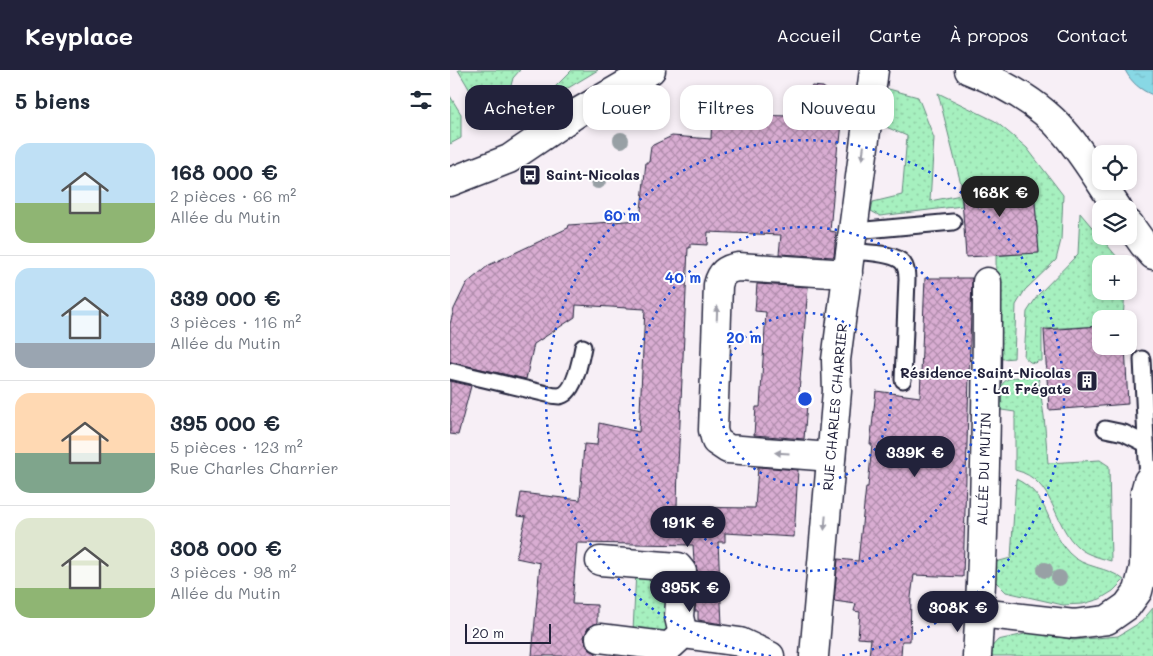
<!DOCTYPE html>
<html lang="fr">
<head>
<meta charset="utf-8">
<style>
	body { margin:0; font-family:Mali,sans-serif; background:#f2f2f3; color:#1f2937; height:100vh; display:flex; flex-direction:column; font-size:19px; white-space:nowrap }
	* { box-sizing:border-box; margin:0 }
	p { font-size:16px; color:#747a83 }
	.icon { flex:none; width:28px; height:28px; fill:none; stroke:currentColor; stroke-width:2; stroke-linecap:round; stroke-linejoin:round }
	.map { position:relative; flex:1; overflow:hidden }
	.details { display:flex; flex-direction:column; background:#fff; width:450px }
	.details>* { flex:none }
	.top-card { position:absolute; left:15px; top:15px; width:475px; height:45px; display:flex; gap:10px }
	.fabs { position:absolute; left:642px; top:75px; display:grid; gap:10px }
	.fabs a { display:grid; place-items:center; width:45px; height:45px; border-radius:10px; background:#fff; box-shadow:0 2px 8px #0003; font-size:25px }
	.scale { position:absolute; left:15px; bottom:12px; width:86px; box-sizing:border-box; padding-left:5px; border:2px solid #22223b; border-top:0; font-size:14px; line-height:18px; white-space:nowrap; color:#22223b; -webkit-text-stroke:4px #fff; paint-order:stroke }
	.price { position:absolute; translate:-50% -42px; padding:0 11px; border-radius:18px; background:#22223b; color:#fff; font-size:16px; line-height:32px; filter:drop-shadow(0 1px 2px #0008) }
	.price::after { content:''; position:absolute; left:50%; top:30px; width:15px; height:11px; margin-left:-8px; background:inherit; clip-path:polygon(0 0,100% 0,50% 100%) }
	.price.selected { background:#222; color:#fff }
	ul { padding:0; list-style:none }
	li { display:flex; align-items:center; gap:15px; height:125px; padding:0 15px }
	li+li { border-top:1px solid #e0e1e3 }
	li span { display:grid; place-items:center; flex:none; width:140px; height:100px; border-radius:15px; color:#555 }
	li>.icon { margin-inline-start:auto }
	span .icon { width:60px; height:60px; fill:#fffc; stroke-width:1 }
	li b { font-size:21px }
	h2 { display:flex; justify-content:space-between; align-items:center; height:60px; padding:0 15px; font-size:21px }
	.pill { padding:0 18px; border-radius:15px; background:#fff; box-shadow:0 2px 8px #0003; font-size:18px; line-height:45px }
	.pill.selected { background:#22223b; color:#fff }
	header { display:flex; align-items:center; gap:30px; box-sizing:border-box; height:70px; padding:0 25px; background:#22223b; color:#fff }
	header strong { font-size:24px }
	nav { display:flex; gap:28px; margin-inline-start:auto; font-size:18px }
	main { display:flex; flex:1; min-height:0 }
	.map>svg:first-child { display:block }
	.grass { fill:url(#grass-dots); stroke:#64897d }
	.water { fill:url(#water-ripples); stroke:#5f8fa1 }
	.building { fill:url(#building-cross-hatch); stroke:#22223b }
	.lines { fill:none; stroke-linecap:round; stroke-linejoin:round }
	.lane-casing { stroke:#22223b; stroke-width:19 }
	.street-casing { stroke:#22223b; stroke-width:31 }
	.secondary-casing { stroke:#22223b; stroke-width:31 }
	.lane { stroke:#fff; stroke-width:15 }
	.street { stroke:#fff; stroke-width:28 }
	.secondary { stroke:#fff; stroke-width:28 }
	.tree { fill:#98a0a5 }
	.oneway { fill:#9c9ca7 }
	.ring { fill:none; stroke:#1d4ed8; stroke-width:2.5; stroke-dasharray:2.5 5 }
	.labels { text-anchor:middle; stroke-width:4; stroke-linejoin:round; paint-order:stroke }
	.poi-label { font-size:14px; font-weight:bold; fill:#22223b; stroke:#fff; text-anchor:start }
	.street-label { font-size:14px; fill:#22223b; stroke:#fff }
	.centre { fill:#1d4ed8; stroke:#fff; stroke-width:2.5 }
	.ring-label { font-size:15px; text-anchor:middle; font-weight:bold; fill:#1d4ed8; stroke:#fff; stroke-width:4; stroke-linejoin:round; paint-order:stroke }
</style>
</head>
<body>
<header>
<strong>Keyplace</strong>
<nav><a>Accueil</a><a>Carte</a><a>À propos</a><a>Contact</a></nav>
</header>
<main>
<section class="details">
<h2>5 biens<svg class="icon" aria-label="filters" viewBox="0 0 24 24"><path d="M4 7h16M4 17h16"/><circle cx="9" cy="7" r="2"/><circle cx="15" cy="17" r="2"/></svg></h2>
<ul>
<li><span style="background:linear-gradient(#bfe0f5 60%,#8fb573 0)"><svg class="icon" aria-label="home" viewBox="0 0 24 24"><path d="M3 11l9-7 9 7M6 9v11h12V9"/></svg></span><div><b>168 000 €</b><p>2 pièces · 66 m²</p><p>Allée du Mutin</p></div></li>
<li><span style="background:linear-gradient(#bfe0f5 75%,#9aa5b1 0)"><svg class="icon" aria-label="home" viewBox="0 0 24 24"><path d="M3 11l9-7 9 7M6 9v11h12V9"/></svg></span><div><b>339 000 €</b><p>3 pièces · 116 m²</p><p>Allée du Mutin</p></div></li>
<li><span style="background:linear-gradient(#ffd9b3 60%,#7fa58c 0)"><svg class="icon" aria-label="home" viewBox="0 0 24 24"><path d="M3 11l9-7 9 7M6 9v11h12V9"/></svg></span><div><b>395 000 €</b><p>5 pièces · 123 m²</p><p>Rue Charles Charrier</p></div></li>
<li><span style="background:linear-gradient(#dfe7d0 70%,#8fb573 0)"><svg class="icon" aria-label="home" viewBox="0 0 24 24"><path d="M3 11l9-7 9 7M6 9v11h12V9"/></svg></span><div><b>308 000 €</b><p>3 pièces · 98 m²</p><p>Allée du Mutin</p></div></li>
</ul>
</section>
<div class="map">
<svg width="703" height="586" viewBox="0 0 703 586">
	<defs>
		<pattern id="grass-dots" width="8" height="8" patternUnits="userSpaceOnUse" patternTransform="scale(1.25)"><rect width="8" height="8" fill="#a6f0bf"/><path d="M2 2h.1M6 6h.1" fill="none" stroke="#8fcea5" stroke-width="1.8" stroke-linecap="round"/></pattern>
		<pattern id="water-ripples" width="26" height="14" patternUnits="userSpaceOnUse" patternTransform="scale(1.25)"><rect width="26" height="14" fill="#88d8e5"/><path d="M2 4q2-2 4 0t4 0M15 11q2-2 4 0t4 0" fill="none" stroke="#75b9c5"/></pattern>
		<pattern id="building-cross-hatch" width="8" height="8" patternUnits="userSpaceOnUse" patternTransform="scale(1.25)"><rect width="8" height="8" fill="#d9add2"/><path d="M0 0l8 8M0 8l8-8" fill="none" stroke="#b08cac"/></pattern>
	</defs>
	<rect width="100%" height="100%" fill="#f7eff6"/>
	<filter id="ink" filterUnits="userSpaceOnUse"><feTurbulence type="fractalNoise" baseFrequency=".02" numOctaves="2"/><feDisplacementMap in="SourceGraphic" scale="10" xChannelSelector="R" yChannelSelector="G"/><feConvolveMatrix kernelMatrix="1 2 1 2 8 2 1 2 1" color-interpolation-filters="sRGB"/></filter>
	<g filter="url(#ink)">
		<!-- grass -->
		<g class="grass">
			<path d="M8 0H70L63 8 59 23 31 39Z"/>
			<path d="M122 0H148L95 32 98 24Z"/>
			<path d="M435 18 468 27 484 68 480 131 511 125 512 136 430 146 421 141 423 132 452 125 457 66 434 56Z"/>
			<path d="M488 23 545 51 577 78 613 125 611 170 606 190 575 220 566 235 564 288 553 289 547 287 546 186 589 182 583 109 511 114Z"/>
			<path d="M0 26 11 44V68L0 74Z"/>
			<path d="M630 143 673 194H651V221H675L673 249H651V256L592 259V291H587L585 293 580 292 574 287 577 242 588 225 628 184Z"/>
			<path d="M588 306 594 346 598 393 650 390 659 396 661 491C651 488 637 485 629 478 602 456 606 410 565 400V342L545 339C552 304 554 308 588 306Z"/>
			<path d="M566 409C601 426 596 458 619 483 634 499 658 496 674 510L663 521 650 529 633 534 613 535 556 522 541 507 538 494 561 488Z"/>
			<path d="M186 501H217V566L183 561Z"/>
			<path d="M703 538V586H538V581L548 570 584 562 624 570 668 566 691 552Z"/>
		</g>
		<!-- water -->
		<path class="water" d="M675 0H703V25C690 20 681 12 675 0Z"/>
		<!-- building -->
		<g class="building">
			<path d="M362 16 373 17 381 23 395 25 390 72H388L380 161 386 162 384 187 329 184 331 165 258 162 257 175 240 174V178H238L228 396 227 437 305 438 308 397 348 400 344 467 275 463V472H268L272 554 248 550V541H245L248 503 244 491 243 475 127 473 122 534 147 535V553L138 558 134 567 136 574 140 580 146 583V586H82L90 493 66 488 76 447 67 446 71 423 130 430 134 374 147 375 149 353 189 362 195 239 126 235 125 247 84 274 76 309 0 292V254L4 239 16 214 39 195 118 158 119 155 190 150 196 92H199L201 76 222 66 261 69 262 44H278L290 32 298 45 339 46 341 20 354 21Z"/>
			<path d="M583 109 589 183 516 187 511 114Z"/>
			<path d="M475 208H522L513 507 464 505 461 527 460 571H452L451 586H419L421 569 408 568 410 542 404 541 406 534 384 531 388 489 408 491 416 417H418L422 374H420L426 321 470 327Z"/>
			<path d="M307 214 358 217 349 322 358 323 354 369 304 365 306 337H310L316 242 305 241Z"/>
			<path d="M651 256V276H675L678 334 599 340 594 260Z"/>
			<path d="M0 311 21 316 8 365 0 364Z"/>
		</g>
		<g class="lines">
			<!-- lane casing -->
			<g class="lane-casing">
				<g id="lane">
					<path d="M403 160H416L503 152"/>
					<path d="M401 181C414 183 444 182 453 193 456 197 457 204 457 209L453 310"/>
					<path d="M692 289 698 411"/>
					<path d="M0 301 97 324C100 325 105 326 109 326 125 324 130 291 133 277"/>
					<path d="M655 359 674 363 696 374"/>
				</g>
			</g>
			<!-- street casing -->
			<g class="street-casing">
				<g id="street">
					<path d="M381 387 278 379 266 371 263 360 268 215C271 203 276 199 288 197L398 204"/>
					<path d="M150 491 228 497 232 502 229 547 233 564"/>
					<path d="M530 543 624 554 657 550 677 536 688 521 694 497 695 422 698 411 703 405"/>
					<path d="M150 568 214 576 221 575 233 564 290 572 320 586"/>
					<path d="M364 586 387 321 386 290 424 0"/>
					<path d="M527 586C535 462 537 336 537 212"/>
				</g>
			</g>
			<!-- secondary casing -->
			<g class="secondary-casing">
				<g id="secondary">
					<path d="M519 0C555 14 590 33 615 63 635 86 651 114 668 139"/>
					<path d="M0 112 59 89 127 43 201 0"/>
					<path d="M679 154 694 175 703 185"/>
				</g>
			</g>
			<!-- lane -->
			<use href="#lane" class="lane"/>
			<!-- street -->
			<use href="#street" class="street"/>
			<!-- secondary -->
			<use href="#secondary" class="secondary"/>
		</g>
		<!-- trees -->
		<g class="tree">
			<circle cx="171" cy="70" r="8"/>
			<circle cx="148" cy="111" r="8"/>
			<circle cx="595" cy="500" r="8"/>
			<circle cx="609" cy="508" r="8"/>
		</g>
		<!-- one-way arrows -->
		<defs><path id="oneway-solid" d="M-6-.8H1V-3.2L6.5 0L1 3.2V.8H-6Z" transform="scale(1.25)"/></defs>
		<g class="oneway">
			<use href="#oneway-solid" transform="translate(413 83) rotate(97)"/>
			<use href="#oneway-solid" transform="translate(267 243) rotate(-88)"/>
			<use href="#oneway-solid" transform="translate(332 383) rotate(-176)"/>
			<use href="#oneway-solid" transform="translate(375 453) rotate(95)"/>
		</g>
	</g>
	<!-- distance rings -->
	<g class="ring">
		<circle cx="355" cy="329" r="86"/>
		<circle cx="355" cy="329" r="172"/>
		<path d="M321 586A259 259 0 1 1 389 586"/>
	</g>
	<!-- icons -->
	<defs>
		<g id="bus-square" transform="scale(1.125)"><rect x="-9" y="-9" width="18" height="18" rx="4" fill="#22223b" stroke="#fff"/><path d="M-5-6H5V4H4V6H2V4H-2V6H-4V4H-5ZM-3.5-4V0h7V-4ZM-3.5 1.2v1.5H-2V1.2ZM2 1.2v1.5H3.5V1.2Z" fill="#fff"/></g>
		<g id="building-square" transform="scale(1.125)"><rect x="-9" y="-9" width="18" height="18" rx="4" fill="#22223b" stroke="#fff"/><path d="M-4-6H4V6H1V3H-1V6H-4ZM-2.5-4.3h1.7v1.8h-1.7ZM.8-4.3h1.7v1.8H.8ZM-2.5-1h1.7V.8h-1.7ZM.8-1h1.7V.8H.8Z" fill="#fff"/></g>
	</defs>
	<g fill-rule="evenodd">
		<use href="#bus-square" x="80" y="105"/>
		<use href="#building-square" x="637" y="311"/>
	</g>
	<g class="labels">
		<!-- poi labels -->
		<g class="poi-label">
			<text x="96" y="110">Saint-Nicolas</text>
			<text x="621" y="308" text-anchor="end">Résidence Saint-Nicolas<tspan x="621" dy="16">- La Frégate</tspan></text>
		</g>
		<!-- street labels -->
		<g class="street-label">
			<text transform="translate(385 337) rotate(-85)" y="5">RUE CHARLES CHARRIER</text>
			<text transform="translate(534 399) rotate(-88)" y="5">ALLÉE DU MUTIN</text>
		</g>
	</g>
	<circle cx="355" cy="329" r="8" class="centre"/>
	<g class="ring-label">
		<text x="172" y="151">60 m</text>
		<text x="233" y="213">40 m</text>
		<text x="294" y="273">20 m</text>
	</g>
</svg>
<div class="fabs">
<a><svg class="icon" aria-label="locate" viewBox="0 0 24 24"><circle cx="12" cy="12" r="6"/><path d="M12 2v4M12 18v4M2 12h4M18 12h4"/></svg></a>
<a><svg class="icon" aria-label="layers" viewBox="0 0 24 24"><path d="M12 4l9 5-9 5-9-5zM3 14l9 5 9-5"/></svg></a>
<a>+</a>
<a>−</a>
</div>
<div class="scale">20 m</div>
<b class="price selected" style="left:550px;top:148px">168K €</b>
<b class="price" style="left:465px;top:408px">339K €</b>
<b class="price" style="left:238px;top:478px">191K €</b>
<b class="price" style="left:240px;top:543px">395K €</b>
<b class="price" style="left:508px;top:563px">308K €</b>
<div class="top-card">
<a class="pill selected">Acheter</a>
<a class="pill">Louer</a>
<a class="pill">Filtres</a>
<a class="pill">Nouveau</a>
</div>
</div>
</main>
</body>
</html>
